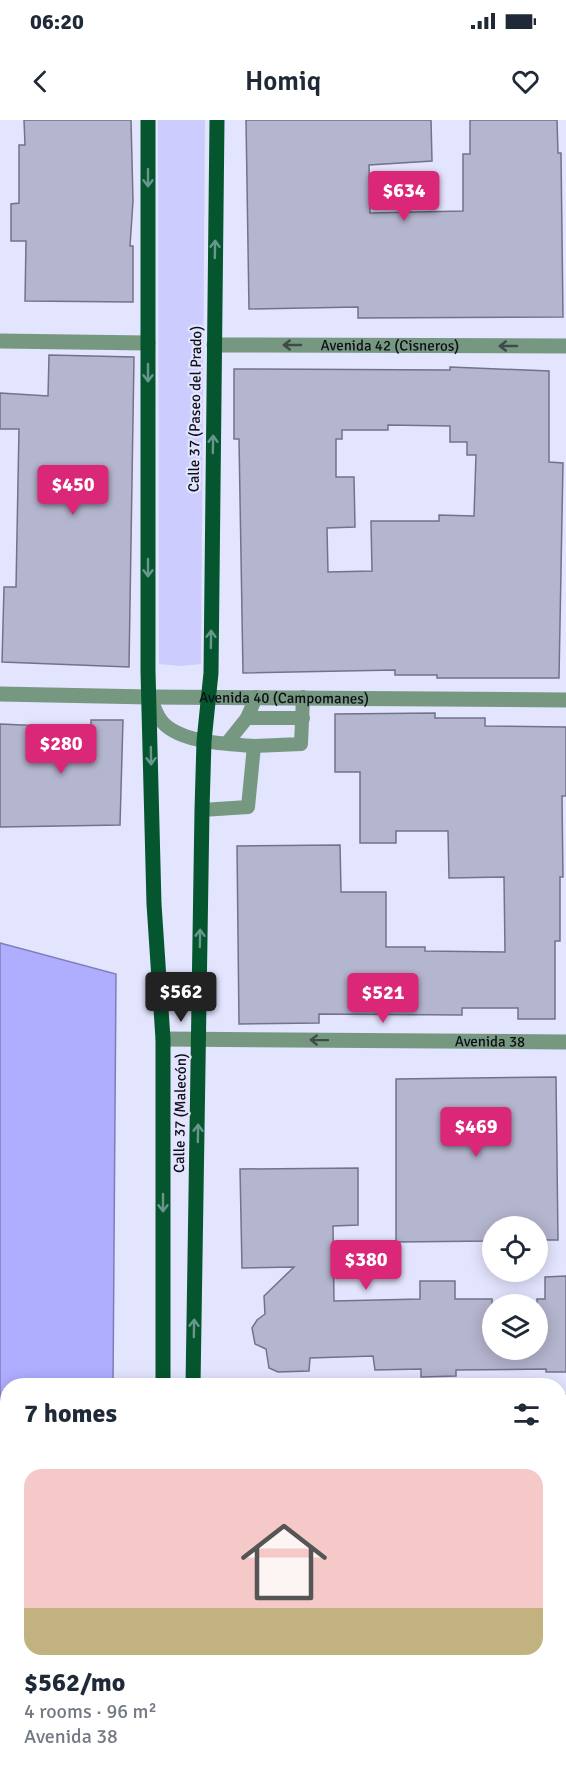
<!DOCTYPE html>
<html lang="en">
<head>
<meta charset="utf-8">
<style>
	body { margin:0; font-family:Signika,sans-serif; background:#f6f6f7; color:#1f2937; height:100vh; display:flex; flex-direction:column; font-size:22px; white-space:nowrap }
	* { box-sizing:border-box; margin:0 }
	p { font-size:20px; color:#747a83 }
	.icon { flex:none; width:33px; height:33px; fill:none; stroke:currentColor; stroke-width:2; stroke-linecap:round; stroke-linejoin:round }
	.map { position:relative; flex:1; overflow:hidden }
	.panel { position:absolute; left:0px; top:1258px; width:567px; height:404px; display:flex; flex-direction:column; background:#fff; border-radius:24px 24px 0 0; box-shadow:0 3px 15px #0003 }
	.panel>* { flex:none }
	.tools { position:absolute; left:482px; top:1096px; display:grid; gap:12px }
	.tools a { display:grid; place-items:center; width:66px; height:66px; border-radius:50%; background:#fff; box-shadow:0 3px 15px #0003; font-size:30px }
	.price { position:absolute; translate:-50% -51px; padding:0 14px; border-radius:6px; background:#db2777; color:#fff; font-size:20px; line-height:39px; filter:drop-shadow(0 2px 3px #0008) }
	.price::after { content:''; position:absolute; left:50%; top:36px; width:18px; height:14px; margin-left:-9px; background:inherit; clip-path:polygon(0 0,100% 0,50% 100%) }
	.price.selected { background:#222; color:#fff }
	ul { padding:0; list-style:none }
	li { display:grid; align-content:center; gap:12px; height:318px; padding:0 24px }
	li+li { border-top:2px solid #e0e1e3 }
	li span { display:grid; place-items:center; height:186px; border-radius:18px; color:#555 }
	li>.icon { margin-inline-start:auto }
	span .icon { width:108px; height:108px; fill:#fffc; stroke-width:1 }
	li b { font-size:26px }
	h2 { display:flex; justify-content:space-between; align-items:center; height:72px; padding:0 24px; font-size:26px }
	.status { display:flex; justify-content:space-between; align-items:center; height:42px; padding:0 30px; background:#fff; direction:ltr }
	.status svg { height:16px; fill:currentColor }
	header { display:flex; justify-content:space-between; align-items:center; height:78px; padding:0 24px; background:#fff; font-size:27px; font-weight:600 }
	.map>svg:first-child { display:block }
	.green { fill:#cccdfe }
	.water { fill:#afadfe; stroke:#7f7db9; stroke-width:1.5 }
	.building { fill:#b4b5ce; stroke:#72738a; stroke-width:1.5; fill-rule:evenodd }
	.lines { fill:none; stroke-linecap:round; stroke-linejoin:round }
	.service { stroke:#769881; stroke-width:14 }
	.minor { stroke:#769881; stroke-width:15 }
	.tertiary { stroke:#769881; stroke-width:15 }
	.primary { stroke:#05562f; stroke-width:15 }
	.oneway { stroke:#69968c }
	.oneway2 { stroke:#3d4c47 }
	.labels { text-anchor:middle; stroke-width:4.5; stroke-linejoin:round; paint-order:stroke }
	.street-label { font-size:15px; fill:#0e0e17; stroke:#e3e4fe }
</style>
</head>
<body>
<div class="status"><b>06:20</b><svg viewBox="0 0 49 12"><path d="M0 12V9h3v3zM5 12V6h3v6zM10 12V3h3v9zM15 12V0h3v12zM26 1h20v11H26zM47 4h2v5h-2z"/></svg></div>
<header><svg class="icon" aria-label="back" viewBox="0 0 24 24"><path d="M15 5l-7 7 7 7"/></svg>Homiq<svg class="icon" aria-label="heart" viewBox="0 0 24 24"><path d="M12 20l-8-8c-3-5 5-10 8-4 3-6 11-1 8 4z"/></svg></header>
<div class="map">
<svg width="566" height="1661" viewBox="0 0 566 1661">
	<rect width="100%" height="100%" fill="#e3e4fe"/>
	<!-- green -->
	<g class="green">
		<path d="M158 0H205L201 544 181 546 159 544Z"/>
		<path d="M244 1657 566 1661H238Z"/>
	</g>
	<!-- water -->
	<path class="water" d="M0 823 116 854 113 1266H8V1654L110 1655V1661H0Z"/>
	<!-- building -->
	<g class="building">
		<path d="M24 0H131L133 81 130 126H133V182L25 181 26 121H11V84L19 83V25H25Z"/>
		<path d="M246 0H431L432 41 369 45 370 93 463 91V34H470V0H557L558 33H561L563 197 358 198V187L249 189Z"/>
		<path d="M49 235 134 237 129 547 2 542 4 467H16L19 309H0V273L48 276Z"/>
		<path d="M450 247 549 251V342L563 343 559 558H437V555H395V550L243 553 239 319H234V249L450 250ZM388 305 450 306V322H467V335H476L474 396 439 395V401H371L372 451 328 452 327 408 355 407 354 357H336V319H342V310H388Z"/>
		<path d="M435 593V598H485V606L566 607V676H562L563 757H560V821H555V899H518V888H462V895L319 894V903L239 904 237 726 340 725 341 772H386V827H425V831L505 832 504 757 449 758 448 711H396V723H360V652H335V594Z"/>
		<path d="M91 600H123L120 705 0 707V604L91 608Z"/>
		<path d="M556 957 558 1120H537V1107H492V1121L396 1122V959Z"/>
		<path d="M358 1048V1105L333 1106 334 1181 420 1179V1161H455V1179H492V1230H537V1179H545V1157L566 1156V1252H546V1249L456 1250V1256L421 1257V1249L375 1250 373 1236 310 1238 309 1251 278 1252 269 1248 266 1229 255 1224 252 1208 257 1200 265 1194 264 1176 294 1147 242 1148 240 1049Z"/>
	</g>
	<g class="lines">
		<!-- service -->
		<g class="service">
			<path d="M150 577C153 584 156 593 160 599 176 623 228 624 254 626"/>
			<path d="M247 598H303"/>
			<path d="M227 623 247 598 256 577"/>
			<path d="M202 690 248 687 254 626 301 624 303 577"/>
		</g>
		<!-- minor -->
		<g class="minor">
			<path d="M0 221 148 223"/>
			<path id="s1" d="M214 225 566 226"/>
			<path d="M0 574 150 577"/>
			<path id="s2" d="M163 919 566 922"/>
			<path d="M560 1281H566"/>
			<path d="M560 1642H566"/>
		</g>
		<!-- tertiary -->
		<path class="tertiary" id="s3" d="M150 577 566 580"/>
		<!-- primary -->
		<g class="primary">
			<path d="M148 0V551L154 784 163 919V1266"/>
			<path d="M193 1266 202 690 204 621 211 553 217 0"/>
			<path d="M156 1654V1661"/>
			<path d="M192 1661V1654"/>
		</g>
	</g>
	<!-- one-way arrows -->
	<defs><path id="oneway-shaft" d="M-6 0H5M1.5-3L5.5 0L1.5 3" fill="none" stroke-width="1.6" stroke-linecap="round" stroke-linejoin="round" transform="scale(1.5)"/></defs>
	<g class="oneway">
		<use href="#oneway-shaft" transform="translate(148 58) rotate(90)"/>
		<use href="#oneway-shaft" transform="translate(215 129) rotate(-89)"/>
		<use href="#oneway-shaft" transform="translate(148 253) rotate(90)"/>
		<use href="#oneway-shaft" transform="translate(213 324) rotate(-89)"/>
		<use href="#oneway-shaft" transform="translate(148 448) rotate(90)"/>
		<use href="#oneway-shaft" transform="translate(211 519) rotate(-89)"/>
		<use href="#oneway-shaft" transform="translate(151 636) rotate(89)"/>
		<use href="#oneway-shaft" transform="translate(200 818) rotate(-89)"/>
		<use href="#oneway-shaft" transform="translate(198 1013) rotate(-89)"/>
		<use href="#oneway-shaft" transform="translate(163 1083) rotate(90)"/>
		<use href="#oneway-shaft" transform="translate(194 1208) rotate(-89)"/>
	</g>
	<g class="oneway2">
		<use href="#oneway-shaft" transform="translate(292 225) rotate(-180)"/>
		<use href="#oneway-shaft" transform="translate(508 226) rotate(-180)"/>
		<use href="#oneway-shaft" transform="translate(319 920) rotate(-179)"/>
	</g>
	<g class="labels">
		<!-- street labels -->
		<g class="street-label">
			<text dy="5" stroke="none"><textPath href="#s1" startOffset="176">Avenida 42 (Cisneros)</textPath></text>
			<text transform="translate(195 289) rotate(-89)" y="5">Calle 37 (Paseo del Prado)</text>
			<text dy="5" stroke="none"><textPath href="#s3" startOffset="134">Avenida 40 (Campomanes)</textPath></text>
			<text dy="5" stroke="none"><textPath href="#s2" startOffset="327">Avenida 38</textPath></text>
			<text transform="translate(180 993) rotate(-89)" y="5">Calle 37 (Malecón)</text>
		</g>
	</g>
</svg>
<div class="tools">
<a><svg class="icon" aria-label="locate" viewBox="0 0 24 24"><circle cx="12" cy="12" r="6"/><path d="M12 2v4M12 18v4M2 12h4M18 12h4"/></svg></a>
<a><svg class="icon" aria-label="layers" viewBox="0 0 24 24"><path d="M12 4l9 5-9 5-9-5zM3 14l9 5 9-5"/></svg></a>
</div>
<b class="price" style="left:404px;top:102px">$634</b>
<b class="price" style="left:73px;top:396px">$450</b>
<b class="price" style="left:61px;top:655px">$280</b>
<b class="price selected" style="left:181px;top:903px">$562</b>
<b class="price" style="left:383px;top:904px">$521</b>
<b class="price" style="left:476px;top:1038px">$469</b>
<b class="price" style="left:366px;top:1171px">$380</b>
<section class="panel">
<h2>7 homes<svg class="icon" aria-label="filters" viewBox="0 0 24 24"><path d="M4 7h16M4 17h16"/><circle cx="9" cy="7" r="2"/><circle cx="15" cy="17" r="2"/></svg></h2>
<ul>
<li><span style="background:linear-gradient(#f6c9c9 75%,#c2b280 0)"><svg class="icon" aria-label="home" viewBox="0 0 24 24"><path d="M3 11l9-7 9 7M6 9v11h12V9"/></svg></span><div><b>$562/mo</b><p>4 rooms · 96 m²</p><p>Avenida 38</p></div></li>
</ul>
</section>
</div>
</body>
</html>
